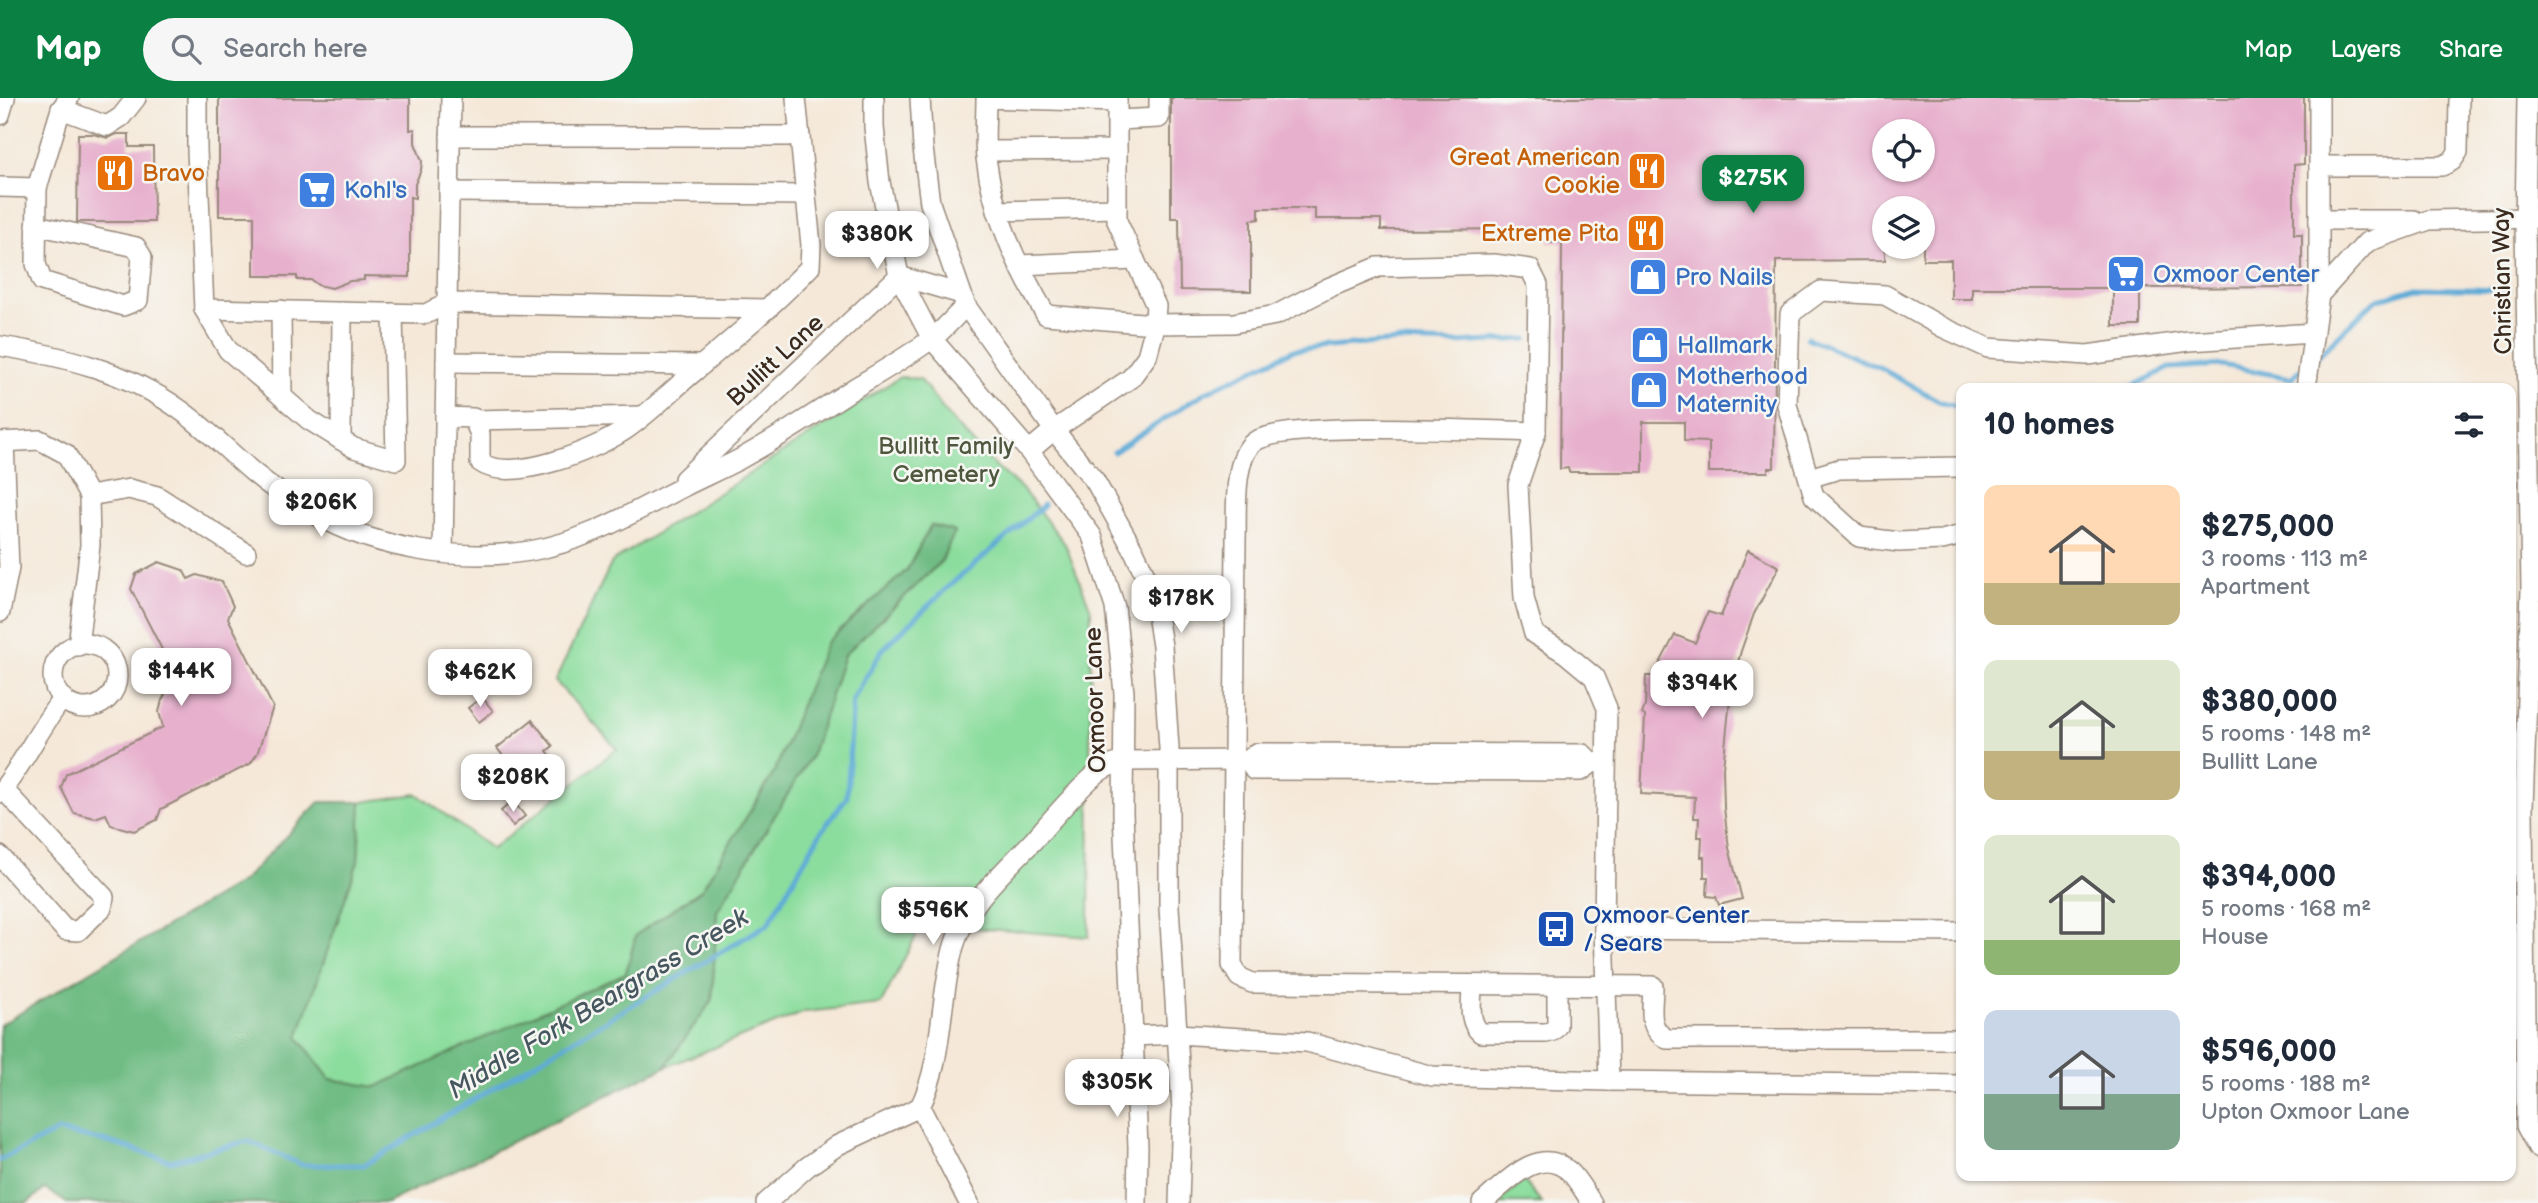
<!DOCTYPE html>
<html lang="en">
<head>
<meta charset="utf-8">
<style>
	body { margin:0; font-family:"Balsamiq Sans",sans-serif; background:#f6f6f7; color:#1f2937; height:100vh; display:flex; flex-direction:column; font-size:26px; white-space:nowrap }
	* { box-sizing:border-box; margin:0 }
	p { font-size:23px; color:#747a83 }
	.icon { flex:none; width:38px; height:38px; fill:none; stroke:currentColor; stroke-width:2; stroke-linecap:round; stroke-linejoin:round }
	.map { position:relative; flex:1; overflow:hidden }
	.details { position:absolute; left:1956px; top:285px; width:560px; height:798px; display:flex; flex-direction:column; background:#fff; border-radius:14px; box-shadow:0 2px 5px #0004 }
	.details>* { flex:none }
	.buttons { position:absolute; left:1872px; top:21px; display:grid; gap:14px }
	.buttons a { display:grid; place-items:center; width:63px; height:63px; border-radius:50%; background:#fff; box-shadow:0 2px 5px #0004; font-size:35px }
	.price { position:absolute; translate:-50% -60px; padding:0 16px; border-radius:14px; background:#fff; color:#222; font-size:23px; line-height:46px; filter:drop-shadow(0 2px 4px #0008) }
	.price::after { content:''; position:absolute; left:50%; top:42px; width:21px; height:16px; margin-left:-10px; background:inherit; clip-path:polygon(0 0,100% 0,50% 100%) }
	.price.current { background:#0b8043; color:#fff }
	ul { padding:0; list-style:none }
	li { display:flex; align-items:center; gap:21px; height:175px; padding:0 28px }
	li span { display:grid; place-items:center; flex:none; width:196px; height:140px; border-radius:14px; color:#555 }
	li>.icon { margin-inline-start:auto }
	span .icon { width:84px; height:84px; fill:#fffc; stroke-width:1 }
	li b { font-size:30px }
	h2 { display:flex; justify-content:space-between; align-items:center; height:84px; padding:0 28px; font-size:30px }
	header { display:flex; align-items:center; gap:42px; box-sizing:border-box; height:98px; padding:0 35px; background:#0b8043; color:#fff }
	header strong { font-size:33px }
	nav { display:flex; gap:38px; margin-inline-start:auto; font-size:24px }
	.search { width:490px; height:63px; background:#f6f6f7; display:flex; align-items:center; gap:18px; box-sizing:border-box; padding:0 24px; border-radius:38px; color:#747a83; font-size:26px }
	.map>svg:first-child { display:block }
	.green { fill:#8bdd9d; stroke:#63845e; stroke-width:2 }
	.forest { fill:#70bc84; stroke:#567351; stroke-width:2 }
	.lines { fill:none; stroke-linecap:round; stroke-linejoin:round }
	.stream { stroke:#5eabd7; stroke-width:5 }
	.building { fill:#e7b1ce; fill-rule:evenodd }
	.minor-casing { stroke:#98897b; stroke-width:22 }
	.minor { stroke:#fff; stroke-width:19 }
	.labels { text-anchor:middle; stroke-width:5; stroke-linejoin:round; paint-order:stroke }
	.food-label { font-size:24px; fill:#c56008; stroke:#f6f6f2; text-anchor:end }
	.shop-label { font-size:24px; fill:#366cbe; stroke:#f6f6f2; text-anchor:start }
	.street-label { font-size:24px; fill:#3b2a1e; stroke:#f6f6f2 }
	.park-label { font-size:24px; fill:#4f573e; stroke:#f6f6f2 }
	.transit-label { font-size:24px; fill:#164399; stroke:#f6f6f2; text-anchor:start }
	.water-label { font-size:26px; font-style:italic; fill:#47575f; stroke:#f6f6f2 }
</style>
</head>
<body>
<header>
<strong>Map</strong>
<div class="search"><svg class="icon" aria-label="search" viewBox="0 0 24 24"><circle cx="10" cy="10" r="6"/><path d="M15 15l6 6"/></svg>Search here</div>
<nav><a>Map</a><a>Layers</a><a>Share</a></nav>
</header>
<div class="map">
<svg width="2538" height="1105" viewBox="0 0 2538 1105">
	<rect width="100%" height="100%" fill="#f6f6f2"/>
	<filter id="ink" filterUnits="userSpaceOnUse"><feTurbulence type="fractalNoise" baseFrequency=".0143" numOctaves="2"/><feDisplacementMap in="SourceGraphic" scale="14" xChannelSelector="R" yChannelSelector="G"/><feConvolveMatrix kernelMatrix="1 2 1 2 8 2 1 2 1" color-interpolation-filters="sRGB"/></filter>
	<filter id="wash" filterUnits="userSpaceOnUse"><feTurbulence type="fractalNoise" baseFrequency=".00686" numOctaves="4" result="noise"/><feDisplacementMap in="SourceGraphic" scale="28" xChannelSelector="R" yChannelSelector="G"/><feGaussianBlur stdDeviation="1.57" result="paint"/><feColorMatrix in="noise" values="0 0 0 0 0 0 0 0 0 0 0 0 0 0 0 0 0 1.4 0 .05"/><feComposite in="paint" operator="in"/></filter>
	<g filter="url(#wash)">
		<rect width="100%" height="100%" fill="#f5e8d8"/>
		<!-- green -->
		<g class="green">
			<path d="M900 279 920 281 949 319 992 365 1022 391 1065 446 1091 512 1089 839 922 826 881 906 805 914 665 969 712 902 717 813 812 656 844 557 942 463 954 434 931 427 907 472 826 545 774 675 701 792 636 837 626 875 376 989 330 981 298 939 358 763 361 704 417 696 492 751 617 651 555 583 612 464Z"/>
			<path d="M1524 1083 1542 1105H1497Z"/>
		</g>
		<!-- forest -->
		<path class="forest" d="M931 427 955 434 941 463 844 557 812 656 717 813 712 902 665 969 387 1105H67L45 1091 27 1105H0V927L243 783 319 704H361L358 763 298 939 330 981 376 989 626 875 636 837 701 792 774 675 826 545 907 472Z"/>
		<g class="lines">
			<!-- stream -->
			<g class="stream">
				<path d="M1807 240 1880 270 1939 303 1962 310"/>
				<path d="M2317 259 2374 203 2417 190 2509 192"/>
				<path d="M2129 290 2169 270 2222 267 2291 280 2303 270"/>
				<path d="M1114 354 1204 295 1294 252 1399 243 1457 245 1527 241"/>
				<path d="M0 1062 58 1033 112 1045 171 1063 248 1043 302 1067H364L768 826 821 734 847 699 853 601 882 552 948 489 1044 407"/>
			</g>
		</g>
		<g id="blocks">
			<!-- building -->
			<g class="building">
				<path d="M219 0H410V32L415 31V45L422 63 421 72 415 86V100L410 99V179L364 178V182L350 183 332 190 318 187 311 182H297V178H254V118H219Z"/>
				<path d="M1171 0H2304V66L2294 67V136H2302V189L2140 190V228H2113V190H1972V201H1951V162H1923V110H1885V162L1776 163 1774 370H1768V374H1709V344L1684 343V324H1643V374H1569L1568 370 1560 371 1562 144 1549 145V131L1381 132V121H1315V110H1259V121L1251 122V193L1180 192 1179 120H1171ZM1885 33H1923V72H1885Z"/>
				<path d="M78 36H93L108 40 117 36H129V49H153L154 124H77Z"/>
				<path d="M1748 452 1779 469 1754 516 1741 553 1731 591 1723 670 1724 710 1729 750 1742 801 1719 807 1716 799 1707 798 1708 779H1704V759H1701L1702 739H1698L1699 720H1694L1695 699 1641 696 1645 618 1642 616 1645 608 1646 578H1653L1675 537 1695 545 1708 514 1721 518Z"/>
				<path d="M159 464 183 472 188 481 197 477 222 484 233 508 228 520 273 609 257 656 250 666 161 711 157 722 134 733 111 727 106 716 95 720 74 715 61 690 66 676 163 629 159 614 162 602 168 591 178 583 131 491 136 476Z"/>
				<path d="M482 599 493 613 479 624 468 610Z"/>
				<path d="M532 622 553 648 547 653 561 670 547 681 534 665 523 674 511 660 507 663 497 650Z"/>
				<path d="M513 703 525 718 513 728 501 713Z"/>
			</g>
		</g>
	</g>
	<g filter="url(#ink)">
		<use href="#blocks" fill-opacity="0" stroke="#98897b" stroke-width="2"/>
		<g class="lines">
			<!-- minor casing -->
			<g class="minor-casing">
				<g id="minor">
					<path d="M197 0V52L204 211 426 216 447 205 451 0"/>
					<path d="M874 0V29L880 84 899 178 932 241 1029 353 1092 438 1115 509 1124 595 1123 715 1138 1049 1137 1105"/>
					<path d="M920 0 923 50 930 105 966 208 1054 332 1095 383 1134 453 1154 496 1162 548 1169 650V809L1182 1012 1179 1105"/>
					<path d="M2527 0 2525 127 2531 491 2523 709 2526 1028 2538 1050"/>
					<path d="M1117 4 986 0C986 20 984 41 986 60 993 117 1017 168 1046 217L1154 226 1234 225 1276 217 1328 190 1378 169 1494 166 1530 171 1538 187 1536 334 1518 387 1524 500 1534 536 1565 555 1594 579 1607 610 1604 831 1609 983"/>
					<path d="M61 11 107 28 121 19 136 0"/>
					<path d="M0 17 5 0"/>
					<path d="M1117 22 1159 20V0"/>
					<path d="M450 38H800"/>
					<path d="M986 53 1117 52"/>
					<path d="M2319 68H2442L2452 63 2458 54 2459 0"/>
					<path d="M0 89 37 90"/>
					<path d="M449 94 806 97"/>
					<path d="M997 113 1117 110"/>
					<path d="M2319 122H2414"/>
					<path d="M36 127 136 149 142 159 138 202 123 208 42 183 36 166 37 90 61 11 69 0"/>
					<path d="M1019 167 1135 162"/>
					<path d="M2319 197 2367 144 2429 122 2535 120"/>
					<path d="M204 211 228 252 309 322 354 350 396 362 393 215"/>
					<path d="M281 212 282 298"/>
					<path d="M0 248C63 258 126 273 179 311 206 330 229 354 254 375 273 391 295 405 317 417 379 452 460 464 530 453 582 444 625 419 671 395 694 383 717 373 740 361 780 339 818 314 856 289 881 274 907 259 930 242 943 233 954 219 966 208"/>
					<path d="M446 264 702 267"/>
					<path d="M2306 290 2319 197V0"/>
					<path d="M445 319 473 320 480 336V364C511 387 596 351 625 332 650 315 672 292 695 273 734 239 774 207 810 169L811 147 796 0"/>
					<path d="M474 322 642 318"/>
					<path d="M1536 334C1488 333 1283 322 1254 344 1232 361 1237 417 1236 442L1232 867 1239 879 1252 885 1653 888C1653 910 1646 930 1667 941H1962"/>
					<path d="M341 342 342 214"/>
					<path d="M0 344 40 342 66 356 89 398 90 447 78 548"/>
					<path d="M1029 353 1054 332 1131 280 1147 258 1154 232 1156 208 1117 123V0"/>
					<path d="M1809 380 1839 371 1962 369"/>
					<path d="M684 381 899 178 961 196"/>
					<path d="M89 398 129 391 157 398 246 455"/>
					<path d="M1962 437 1942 442 1899 444 1859 439 1814 398 1787 307 1790 216 1821 193 1885 197 1942 229 1988 250 2087 257 2189 243 2314 235"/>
					<path d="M443 454 447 205 768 211"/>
					<path d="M0 514 9 470 4 344"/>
					<circle cx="85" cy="578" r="32"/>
					<path d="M1249 662 1254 672 1581 673 1592 665 1603 664"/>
					<path d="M0 695C24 665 39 630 63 600"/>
					<path d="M0 758 65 832 78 833 102 810 104 799 3 691"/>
					<path d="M1604 831 1962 834"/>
					<path d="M1472 887C1472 903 1467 924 1481 935H1546L1553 933 1557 928V888"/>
					<path d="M1133 938 1177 936 1307 944 1432 978 1609 983 1962 987"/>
					<path d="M766 1105 807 1069 838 1047 920 1009"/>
					<path d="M969 1105 920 1009C944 960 939 900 954 848 966 806 1004 774 1033 743 1053 720 1073 696 1095 677 1103 670 1113 666 1124 663L1249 662 1256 655 1583 656 1592 665"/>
					<path d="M1482 1105C1506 1085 1539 1045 1570 1074 1578 1082 1585 1095 1592 1105"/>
				</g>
			</g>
			<!-- minor -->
			<use href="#minor" class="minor"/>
		</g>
	</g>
	<!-- icons -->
	<defs>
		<g id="restaurant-square" transform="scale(2.0125)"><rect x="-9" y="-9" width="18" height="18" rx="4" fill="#e8710a" stroke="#f6f6f2"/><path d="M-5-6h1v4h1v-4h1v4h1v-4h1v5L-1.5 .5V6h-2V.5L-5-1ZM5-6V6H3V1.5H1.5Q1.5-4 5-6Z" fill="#fff"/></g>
		<g id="supermarket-square" transform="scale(2.0125)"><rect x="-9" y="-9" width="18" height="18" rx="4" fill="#3f7fe0" stroke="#f6f6f2"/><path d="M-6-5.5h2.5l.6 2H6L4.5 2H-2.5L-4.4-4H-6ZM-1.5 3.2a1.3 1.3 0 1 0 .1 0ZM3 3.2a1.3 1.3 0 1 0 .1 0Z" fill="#fff"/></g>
		<g id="shop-square" transform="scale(2.0125)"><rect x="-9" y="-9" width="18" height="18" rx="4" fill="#3f7fe0" stroke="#f6f6f2"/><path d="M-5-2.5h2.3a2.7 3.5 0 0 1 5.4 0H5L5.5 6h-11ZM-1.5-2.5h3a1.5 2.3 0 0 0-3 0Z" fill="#fff"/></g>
		<g id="bus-square" transform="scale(2.0125)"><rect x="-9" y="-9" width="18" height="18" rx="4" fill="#1a4fb4" stroke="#f6f6f2"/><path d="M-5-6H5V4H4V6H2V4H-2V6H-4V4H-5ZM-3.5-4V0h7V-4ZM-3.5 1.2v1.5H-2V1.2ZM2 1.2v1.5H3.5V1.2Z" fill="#fff"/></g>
	</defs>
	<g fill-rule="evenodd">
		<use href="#restaurant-square" x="1647" y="73"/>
		<use href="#restaurant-square" x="115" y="75"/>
		<use href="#supermarket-square" x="317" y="92"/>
		<use href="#restaurant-square" x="1646" y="135"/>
		<use href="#supermarket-square" x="2126" y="176"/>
		<use href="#shop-square" x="1648" y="179"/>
		<use href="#shop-square" x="1650" y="247"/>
		<use href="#shop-square" x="1649" y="292"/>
		<use href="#bus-square" x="1556" y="831"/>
	</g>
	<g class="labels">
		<!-- food labels -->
		<g class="food-label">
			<text x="1620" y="67">Great American<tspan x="1620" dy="28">Cookie</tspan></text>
			<text x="142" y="83" text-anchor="start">Bravo</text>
			<text x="1619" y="143">Extreme Pita</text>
		</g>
		<!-- shop labels -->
		<g class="shop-label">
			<text x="344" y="100">Kohl's</text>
			<text x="2153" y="184">Oxmoor Center</text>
			<text x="1675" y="187">Pro Nails</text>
			<text x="1677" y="255">Hallmark</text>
			<text x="1676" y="286">Motherhood<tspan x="1676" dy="28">Maternity</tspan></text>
		</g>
		<!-- street labels -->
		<g class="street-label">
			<text transform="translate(2502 183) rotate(-91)" y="8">Christian Way</text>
			<text transform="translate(775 262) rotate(-43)" y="8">Bullitt Lane</text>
			<text transform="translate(1095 602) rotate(-92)" y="8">Oxmoor Lane</text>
		</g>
		<!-- park labels -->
		<g class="park-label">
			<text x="946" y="356">Bullitt Family<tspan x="946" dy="28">Cemetery</tspan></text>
		</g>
		<!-- transit labels -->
		<g class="transit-label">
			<text x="1583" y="825">Oxmoor Center<tspan x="1583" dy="28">/ Sears</tspan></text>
		</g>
		<!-- water labels -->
		<g class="water-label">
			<text transform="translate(598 905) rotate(-31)" y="9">Middle Fork Beargrass Creek</text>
		</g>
	</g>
</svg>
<div class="buttons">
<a><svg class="icon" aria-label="locate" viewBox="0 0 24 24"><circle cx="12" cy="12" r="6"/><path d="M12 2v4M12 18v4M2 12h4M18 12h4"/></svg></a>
<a><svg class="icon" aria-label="layers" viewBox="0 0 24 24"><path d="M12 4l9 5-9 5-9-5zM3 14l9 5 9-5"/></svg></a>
</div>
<b class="price current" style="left:1753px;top:117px">$275K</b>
<b class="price" style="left:877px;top:173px">$380K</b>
<b class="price" style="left:321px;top:441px">$206K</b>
<b class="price" style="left:1181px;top:537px">$178K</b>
<b class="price" style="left:181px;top:610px">$144K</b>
<b class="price" style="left:480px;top:611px">$462K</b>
<b class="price" style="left:1702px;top:622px">$394K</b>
<b class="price" style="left:513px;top:716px">$208K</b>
<b class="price" style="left:933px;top:849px">$596K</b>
<b class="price" style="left:1117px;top:1021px">$305K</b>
<section class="details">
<h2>10 homes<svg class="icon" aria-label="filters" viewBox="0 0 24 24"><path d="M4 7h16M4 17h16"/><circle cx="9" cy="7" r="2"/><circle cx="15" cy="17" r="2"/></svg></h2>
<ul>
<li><span style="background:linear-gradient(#ffd9b3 70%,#c2b280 0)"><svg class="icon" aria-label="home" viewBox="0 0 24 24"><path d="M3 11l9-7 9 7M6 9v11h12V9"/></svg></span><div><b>$275,000</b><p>3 rooms · 113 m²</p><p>Apartment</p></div></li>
<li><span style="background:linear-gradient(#dfe7d0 65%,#c2b280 0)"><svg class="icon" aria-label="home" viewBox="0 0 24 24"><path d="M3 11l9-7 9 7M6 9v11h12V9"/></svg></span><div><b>$380,000</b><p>5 rooms · 148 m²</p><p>Bullitt Lane</p></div></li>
<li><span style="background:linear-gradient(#dfe7d0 75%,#8fb573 0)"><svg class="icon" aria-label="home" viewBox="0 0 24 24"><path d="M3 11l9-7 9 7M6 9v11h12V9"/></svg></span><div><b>$394,000</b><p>5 rooms · 168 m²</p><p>House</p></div></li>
<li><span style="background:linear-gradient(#c9d6e8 60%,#7fa58c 0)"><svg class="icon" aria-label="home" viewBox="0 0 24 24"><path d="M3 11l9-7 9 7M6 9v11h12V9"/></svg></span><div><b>$596,000</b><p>5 rooms · 188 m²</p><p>Upton Oxmoor Lane</p></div></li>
</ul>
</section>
</div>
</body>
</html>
